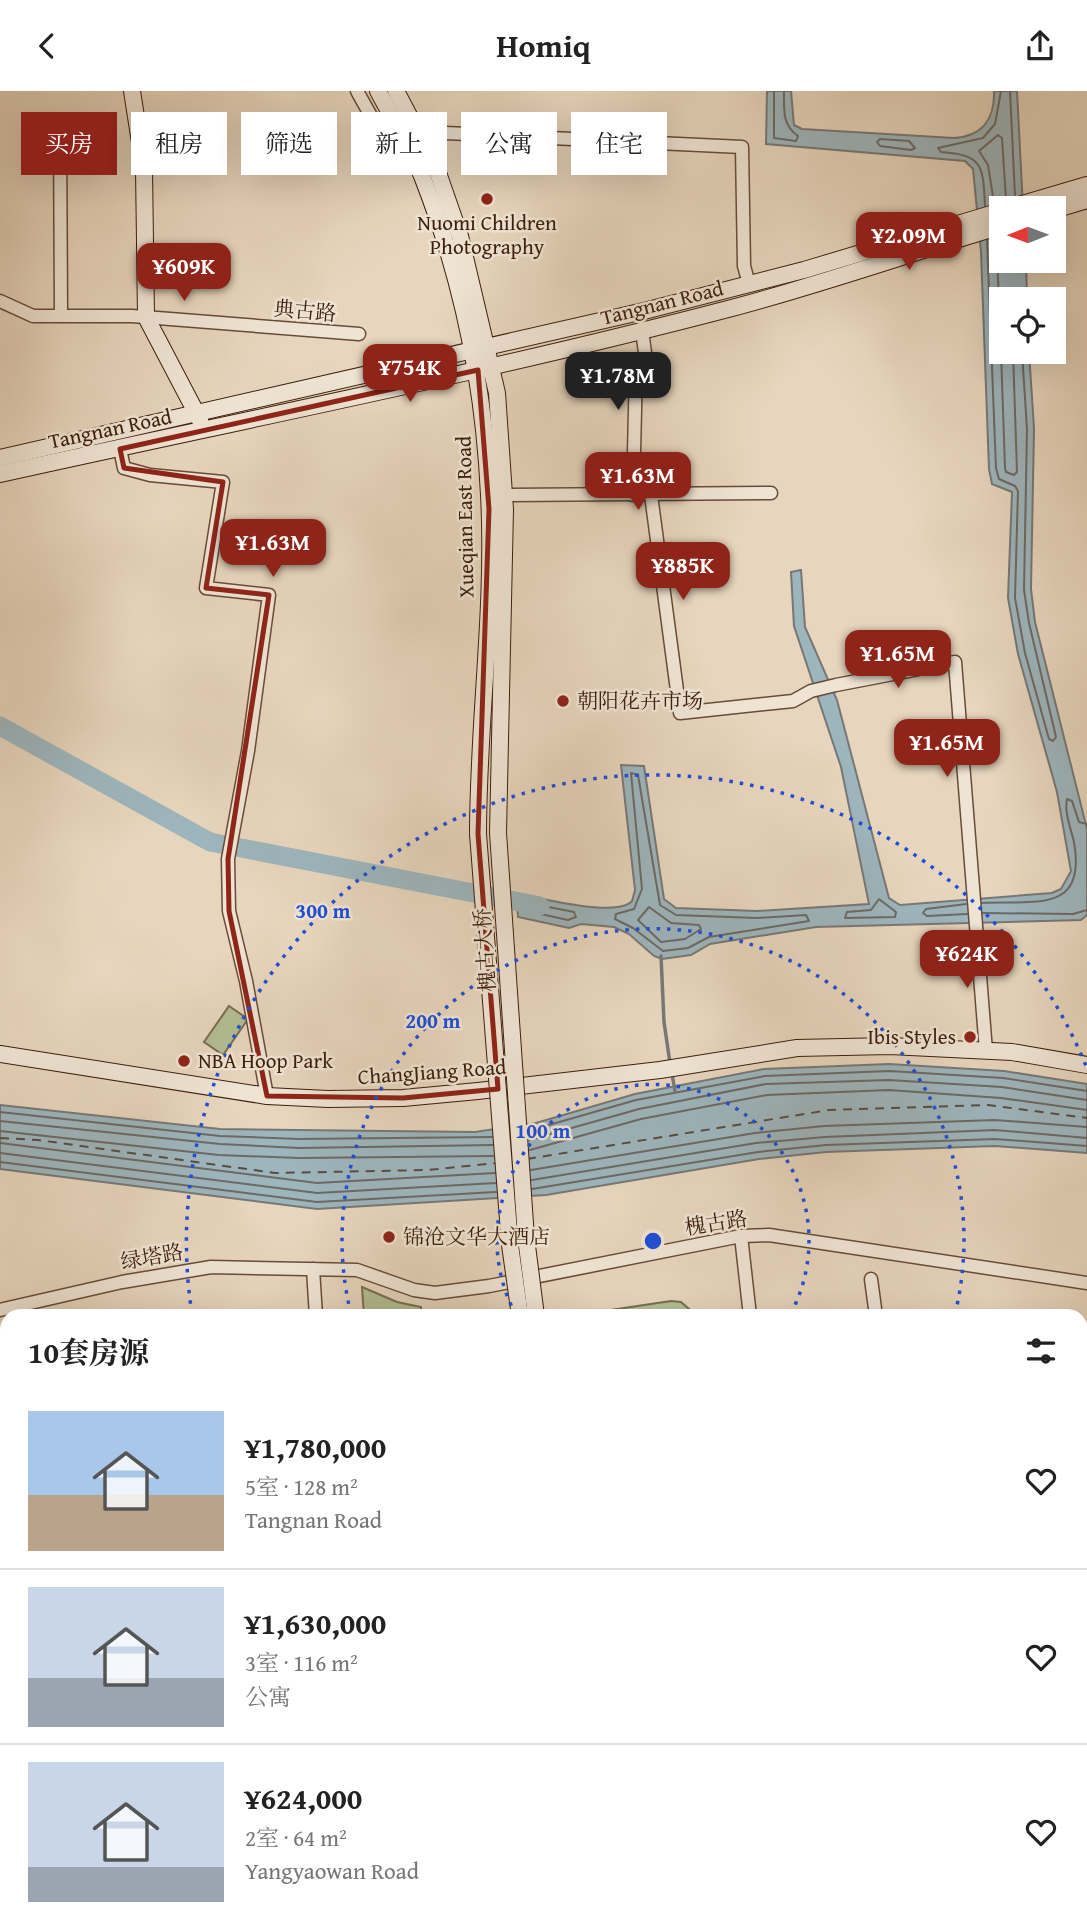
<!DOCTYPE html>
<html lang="zh">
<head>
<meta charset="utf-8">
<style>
	body { margin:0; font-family:"Gentium Book Plus","Noto Serif SC",serif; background:#f2f2f2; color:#222; height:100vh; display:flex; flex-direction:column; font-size:26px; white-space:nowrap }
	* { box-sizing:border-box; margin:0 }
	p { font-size:23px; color:#767676 }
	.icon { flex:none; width:38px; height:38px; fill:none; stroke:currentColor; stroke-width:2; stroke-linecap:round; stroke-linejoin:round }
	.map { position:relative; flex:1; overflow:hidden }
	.side { position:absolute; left:0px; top:1218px; width:1088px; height:623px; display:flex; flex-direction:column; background:#fff; border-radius:21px 21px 0 0; box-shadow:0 7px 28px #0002 }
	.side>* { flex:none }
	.top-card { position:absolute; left:21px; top:21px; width:700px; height:63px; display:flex; gap:14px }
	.needle { width:46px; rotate:269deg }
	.buttons { position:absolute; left:989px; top:105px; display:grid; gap:14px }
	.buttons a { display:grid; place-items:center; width:77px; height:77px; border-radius:0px; background:#fff; box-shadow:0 7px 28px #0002; font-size:35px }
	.price { position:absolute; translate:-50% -60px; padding:0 16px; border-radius:14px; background:#8f2418; color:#fff; font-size:23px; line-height:46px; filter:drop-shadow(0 2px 4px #0008) }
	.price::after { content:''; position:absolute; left:50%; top:42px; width:21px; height:16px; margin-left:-10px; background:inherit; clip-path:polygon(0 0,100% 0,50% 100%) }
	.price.active { background:#222; color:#fff }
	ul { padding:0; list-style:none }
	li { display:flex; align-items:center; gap:21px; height:175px; padding:0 28px }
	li+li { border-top:2px solid #e0e0e0 }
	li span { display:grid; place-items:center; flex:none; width:196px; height:140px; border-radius:0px; color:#555 }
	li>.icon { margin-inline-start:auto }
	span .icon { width:84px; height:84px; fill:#fffc; stroke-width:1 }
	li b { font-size:30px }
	h2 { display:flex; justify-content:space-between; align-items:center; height:84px; padding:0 28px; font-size:30px }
	.tag { padding:0 24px; border-radius:0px; background:#fff; box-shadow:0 7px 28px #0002; font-size:24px; line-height:63px }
	.tag.active { background:#8f2418; color:#fff }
	header { display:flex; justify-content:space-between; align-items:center; height:91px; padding:0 28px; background:#fff; font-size:32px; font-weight:700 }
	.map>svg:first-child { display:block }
	.green { fill:#b3be93; stroke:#786e4f; stroke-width:2 }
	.water { fill:#9db5bd; stroke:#777876; stroke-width:2 }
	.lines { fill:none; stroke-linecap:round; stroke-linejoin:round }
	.shore { stroke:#6d6964; stroke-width:2 }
	.stream { stroke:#777876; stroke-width:3.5 }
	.river { stroke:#9db5bd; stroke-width:19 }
	.ferry { stroke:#5a4b40; stroke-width:2; stroke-dasharray:9 7; stroke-linecap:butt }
	.street-casing { stroke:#684b38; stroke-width:15 }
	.secondary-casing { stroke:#3d1d0b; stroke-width:18 }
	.street { stroke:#efe4d4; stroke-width:12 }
	.secondary { stroke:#efe4d4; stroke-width:16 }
	.secondary-bridge-casing { stroke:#3d1d0b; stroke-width:18; stroke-linecap:butt }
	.secondary-bridge { stroke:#efe4d4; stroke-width:16 }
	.marked { fill:none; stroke:#8f2418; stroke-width:5; stroke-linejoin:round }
	.ring { fill:none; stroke:#1d4ed8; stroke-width:3.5; stroke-dasharray:3.5 7 }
	.poi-dot { fill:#8f2418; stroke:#efe4d4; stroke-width:2.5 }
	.labels { text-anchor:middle; stroke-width:5; stroke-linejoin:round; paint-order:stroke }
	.poi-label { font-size:21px; fill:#3d1d0b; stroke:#efe4d4; text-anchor:start }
	.street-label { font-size:21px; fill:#3d1d0b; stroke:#efe4d4 }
	.centre { fill:#1d4ed8; stroke:#efe4d4; stroke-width:3.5 }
	.ring-label { font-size:21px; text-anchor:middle; font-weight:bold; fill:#1d4ed8; stroke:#efe4d4; stroke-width:5; stroke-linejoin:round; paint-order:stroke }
</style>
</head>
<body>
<header><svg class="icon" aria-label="back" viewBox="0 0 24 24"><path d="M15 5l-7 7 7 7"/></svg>Homiq<svg class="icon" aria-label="share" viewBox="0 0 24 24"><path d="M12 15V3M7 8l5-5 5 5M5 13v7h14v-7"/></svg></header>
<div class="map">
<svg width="1087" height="1841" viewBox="0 0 1087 1841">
	<rect width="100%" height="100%" fill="#e7d5bd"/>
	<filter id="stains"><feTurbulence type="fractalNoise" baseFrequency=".00286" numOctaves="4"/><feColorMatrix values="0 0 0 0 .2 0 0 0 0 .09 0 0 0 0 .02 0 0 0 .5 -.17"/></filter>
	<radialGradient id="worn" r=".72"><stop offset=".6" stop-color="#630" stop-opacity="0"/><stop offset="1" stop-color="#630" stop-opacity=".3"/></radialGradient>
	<!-- green -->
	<g class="green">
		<path d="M229 915 248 928 223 964 204 951Z"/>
		<path d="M362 1196 397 1211 421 1216V1225H364Z"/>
		<path d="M671 1210 681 1211 697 1225H596L604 1220Z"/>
		<path d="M0 1451 7 1452V1515L0 1512Z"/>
	</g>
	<!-- water -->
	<g class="water">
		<path d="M767 0H791L794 34 802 38 954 47C982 45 995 28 994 0H1017L1023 117H1001V170H1026L1027 208H1001V261H1029L1034 337 1031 498 1035 531 1087 738V824L1081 829 816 836 710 853 691 864 662 868 654 865 629 843 614 836 581 833 569 837 518 826 516 802C538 807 617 827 632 810L635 799 621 674 644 675 664 808 676 817 757 820 869 813 841 676 794 535 791 481 801 479 805 536 837 609 889 807 900 814 1052 802 1061 798 1071 780 1057 701 1018 563 1008 507 1012 401 992 393 989 378 981 161 973 78 965 70 766 53Z"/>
		<path d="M889 973 1004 980 1087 993V1062L995 1055 826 1061 759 1068 546 1104 317 1118 0 1078V1014L220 1038 475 1041 536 1032 635 1003 764 978Z"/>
	</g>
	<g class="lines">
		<!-- shore -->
		<g class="shore">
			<path d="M774 0V47L796 50 798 45C782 34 784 19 784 0"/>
			<path d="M1010 0 1015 105"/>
			<path d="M880 48 909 50 915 57 911 59 880 55 877 51Z"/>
			<path d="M994 112 988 74 979 60 998 44 1002 47 1006 108"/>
			<path d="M985 115C983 74 983 64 941 61L938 57 983 47 995 33 1001 0"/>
			<path d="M996 147 1001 250"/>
			<path d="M987 149 996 377 999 388 1015 395 1018 400 1015 507 1025 562 1049 648 1053 650 1056 646 1029 532 1024 499 1027 338 1022 261"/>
			<path d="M1001 261 1005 377 1006 381 1014 384 1017 381 1013 261"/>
			<path d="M631 682 638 684 660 814 676 824 757 827 806 824 809 830 709 846 688 857 663 860 633 837 615 828 616 823 634 818 642 798Z"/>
			<path d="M879 808 896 821 895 826 845 827 847 821 871 819Z"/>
			<path d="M528 812 574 821 576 826 568 829 527 820 524 815Z"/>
			<path d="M982 812C1033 809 1087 824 1074 751 1071 738 1064 721 1067 708L1072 710 1079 731 1087 733"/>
			<path d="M966 813 926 818 923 822 927 825 967 823"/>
			<path d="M649 816 671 832 699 834 701 838 685 848 661 851 638 829Z"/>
			<path d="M983 822 1073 823 1087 819"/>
			<path d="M0 1021 220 1045 299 1048 492 1046"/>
			<path d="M0 1030 220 1053 299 1057 493 1054"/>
			<path d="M0 1040 219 1064 299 1067 493 1065"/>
			<path d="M528 1040 636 1009 765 985 889 980 1003 987 1087 1000"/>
			<path d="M529 1049 639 1018 766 993 889 989 1002 996 1087 1009"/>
			<path d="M0 1052 317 1092 495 1082"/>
			<path d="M530 1059 641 1028 767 1004 889 999 1001 1007 1087 1019"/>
			<path d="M0 1062 317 1102 496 1092"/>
			<path d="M0 1071 317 1111 496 1101"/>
			<path d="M531 1079 755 1042 824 1035 995 1029 1087 1036"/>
			<path d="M532 1089 756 1052 825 1046 995 1039 1087 1047"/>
			<path d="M532 1098 758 1061 826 1054 995 1048 1087 1055"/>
		</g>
		<!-- stream -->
		<g class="stream">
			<path d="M661 865 664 931 670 972"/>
			<path d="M672 983 675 1000"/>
		</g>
		<!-- river -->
		<path class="river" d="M0 635 210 751 540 815"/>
		<!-- ferry -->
		<g class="ferry">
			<path d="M0 1047 38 1049 275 1082 428 1079 497 1072"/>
			<path d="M527 1068 829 1019 988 1014 1087 1027"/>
		</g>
		<!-- street casing -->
		<g class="street-casing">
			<g id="street">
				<path d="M357 0 376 34 397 36"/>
				<path d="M60 35 61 223"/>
				<path d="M423 49 445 42 742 56 744 175 749 193"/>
				<path d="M0 210 33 225H132L359 243"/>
				<path d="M120 358 124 377 150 384 223 391 206 497 269 504 248 660 228 768 229 820 246 890 267 1005"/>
				<path d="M505 404 771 402"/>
				<path d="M633 404 636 276H647L642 240"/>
				<path d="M651 404 680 622 793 610 811 600 836 594 955 571 986 960"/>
				<path d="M741 1145 750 1225"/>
				<path d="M313 1178 316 1225"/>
				<path d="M871 1188 876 1225"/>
				<path d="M0 1219 122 1191 211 1176 357 1179 414 1199 435 1202 489 1195 741 1145 769 1144 1087 1192"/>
				<path d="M1082 1441 1087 1446"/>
				<path d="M0 1679H7"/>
				<path d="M1082 1766 1087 1774"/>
				<path d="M816 1834 820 1841"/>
				<path d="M117 1841 120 1834"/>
				<path d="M390 1841 434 1834"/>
			</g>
		</g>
		<!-- secondary casing -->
		<g class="secondary-casing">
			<g id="secondary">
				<path d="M132 0 144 77 146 226 200 329"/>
				<path d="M378 0C393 28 410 56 422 85 462 187 484 295 489 404 495 517 478 630 478 743"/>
				<path d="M396 0 436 76 460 145 497 302 505 418 498 742"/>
				<path d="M1009 117 1087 94"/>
				<path d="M1054 119 1087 109"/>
				<path d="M0 367 644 220 804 179 1001 120"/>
				<path d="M0 383C243 329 487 281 728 218 820 194 910 162 1001 135"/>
				<path d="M0 963 267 1005 328 1008 403 1007 478 1000 660 979 797 957 890 955 1012 961 1087 974"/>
				<path d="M0 1395 7 1394"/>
				<path d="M0 1414 7 1413"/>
				<path d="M1082 1613H1087"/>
				<path d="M1082 1634H1087"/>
				<path d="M299 1834 300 1841"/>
				<path d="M650 1834 652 1841"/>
				<path d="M665 1834 667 1841"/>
			</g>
		</g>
		<!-- street -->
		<use href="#street" class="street"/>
		<!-- secondary -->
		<use href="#secondary" class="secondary"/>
		<!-- secondary-bridge casing -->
		<g class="secondary-bridge-casing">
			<g id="secondary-bridge">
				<path d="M498 742 526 1147 536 1225"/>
				<path d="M478 743 510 1154 520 1225"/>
			</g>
		</g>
		<!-- secondary-bridge -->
		<use href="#secondary-bridge" class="secondary-bridge"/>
	</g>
	<!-- marked area -->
	<path class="marked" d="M478 279 489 418 478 743 498 998 403 1007 267 1005 229 820 228 768 269 504 206 497 223 391 124 377 120 358Z"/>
	<!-- distance rings -->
	<g class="ring">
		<path d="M516 1224A156 156 0 1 1 790 1224"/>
		<path d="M351 1223A311 311 0 1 1 955 1223"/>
		<path d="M192 1223A467 467 0 0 1 1086 975"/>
	</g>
	<!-- markers -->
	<g class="poi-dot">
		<circle cx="487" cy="108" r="7"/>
		<circle cx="563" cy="610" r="7"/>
		<circle cx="970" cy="946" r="7"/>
		<circle cx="184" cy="970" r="7"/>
		<circle cx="389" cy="1146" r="7"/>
	</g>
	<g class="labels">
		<!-- poi labels -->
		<g class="poi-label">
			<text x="487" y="139" text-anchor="middle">Nuomi Children<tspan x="487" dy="24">Photography</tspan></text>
			<text x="577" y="617">朝阳花卉市场</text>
			<text x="956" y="953" text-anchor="end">Ibis Styles</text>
			<text x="198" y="977">NBA Hoop Park</text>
			<text x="403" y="1153">锦沧文华大酒店</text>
		</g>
		<!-- street labels -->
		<g class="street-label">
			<text transform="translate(662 212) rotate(-14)" y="7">Tangnan Road</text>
			<text transform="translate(305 220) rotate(5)" y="7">典古路</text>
			<text transform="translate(110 338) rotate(-12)" y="7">Tangnan Road</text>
			<text transform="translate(465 426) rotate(-91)" y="7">Xueqian East Road</text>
			<text transform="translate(485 859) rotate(-94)" y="7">槐古大桥</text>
			<text transform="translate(432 981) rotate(-4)" y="7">ChangJiang Road</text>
			<text transform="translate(716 1132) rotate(-9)" y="7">槐古路</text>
			<text transform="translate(152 1166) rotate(-10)" y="7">绿塔路</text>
		</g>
	</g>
	<circle cx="653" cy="1150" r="10" class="centre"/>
	<g class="ring-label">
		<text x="323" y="827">300 m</text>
		<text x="433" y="937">200 m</text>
		<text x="543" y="1047">100 m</text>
	</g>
	<rect width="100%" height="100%" filter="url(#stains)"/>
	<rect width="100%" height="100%" fill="url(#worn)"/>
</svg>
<div class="buttons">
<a><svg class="needle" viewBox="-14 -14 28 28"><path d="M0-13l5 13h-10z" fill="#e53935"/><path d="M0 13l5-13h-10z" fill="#767676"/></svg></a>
<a><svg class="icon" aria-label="locate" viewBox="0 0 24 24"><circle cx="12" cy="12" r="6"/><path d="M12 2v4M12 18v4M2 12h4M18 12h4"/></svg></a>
</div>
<b class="price" style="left:909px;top:181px">¥2.09M</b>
<b class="price" style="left:184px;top:212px">¥609K</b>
<b class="price" style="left:410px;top:313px">¥754K</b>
<b class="price active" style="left:618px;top:321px">¥1.78M</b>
<b class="price" style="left:638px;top:421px">¥1.63M</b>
<b class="price" style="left:273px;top:488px">¥1.63M</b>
<b class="price" style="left:683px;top:511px">¥885K</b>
<b class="price" style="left:898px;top:599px">¥1.65M</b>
<b class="price" style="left:947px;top:688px">¥1.65M</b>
<b class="price" style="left:967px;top:899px">¥624K</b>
<div class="top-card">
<a class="tag active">买房</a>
<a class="tag">租房</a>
<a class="tag">筛选</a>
<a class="tag">新上</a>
<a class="tag">公寓</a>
<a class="tag">住宅</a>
</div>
<section class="side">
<h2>10套房源<svg class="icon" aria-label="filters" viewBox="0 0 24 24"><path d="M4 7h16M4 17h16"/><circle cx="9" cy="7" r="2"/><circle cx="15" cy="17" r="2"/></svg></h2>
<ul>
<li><span style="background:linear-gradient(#a9c7e8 60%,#b9a48a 0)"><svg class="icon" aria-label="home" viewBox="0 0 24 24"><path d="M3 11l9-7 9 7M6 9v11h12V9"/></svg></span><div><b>¥1,780,000</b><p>5室 · 128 m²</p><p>Tangnan Road</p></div><svg class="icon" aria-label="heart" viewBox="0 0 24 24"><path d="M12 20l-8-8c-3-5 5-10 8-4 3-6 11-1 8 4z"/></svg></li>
<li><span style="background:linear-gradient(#c9d6e8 65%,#9aa5b1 0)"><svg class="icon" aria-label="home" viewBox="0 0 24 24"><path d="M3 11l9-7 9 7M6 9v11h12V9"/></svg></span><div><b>¥1,630,000</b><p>3室 · 116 m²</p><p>公寓</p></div><svg class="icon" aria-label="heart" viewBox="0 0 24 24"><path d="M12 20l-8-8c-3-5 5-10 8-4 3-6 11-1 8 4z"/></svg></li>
<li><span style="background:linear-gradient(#c9d6e8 75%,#9aa5b1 0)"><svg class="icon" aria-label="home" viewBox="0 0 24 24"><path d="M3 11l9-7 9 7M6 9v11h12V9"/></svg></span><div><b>¥624,000</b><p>2室 · 64 m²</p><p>Yangyaowan Road</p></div><svg class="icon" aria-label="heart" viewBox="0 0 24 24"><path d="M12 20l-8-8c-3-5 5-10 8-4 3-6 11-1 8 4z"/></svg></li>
</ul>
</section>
</div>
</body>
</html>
